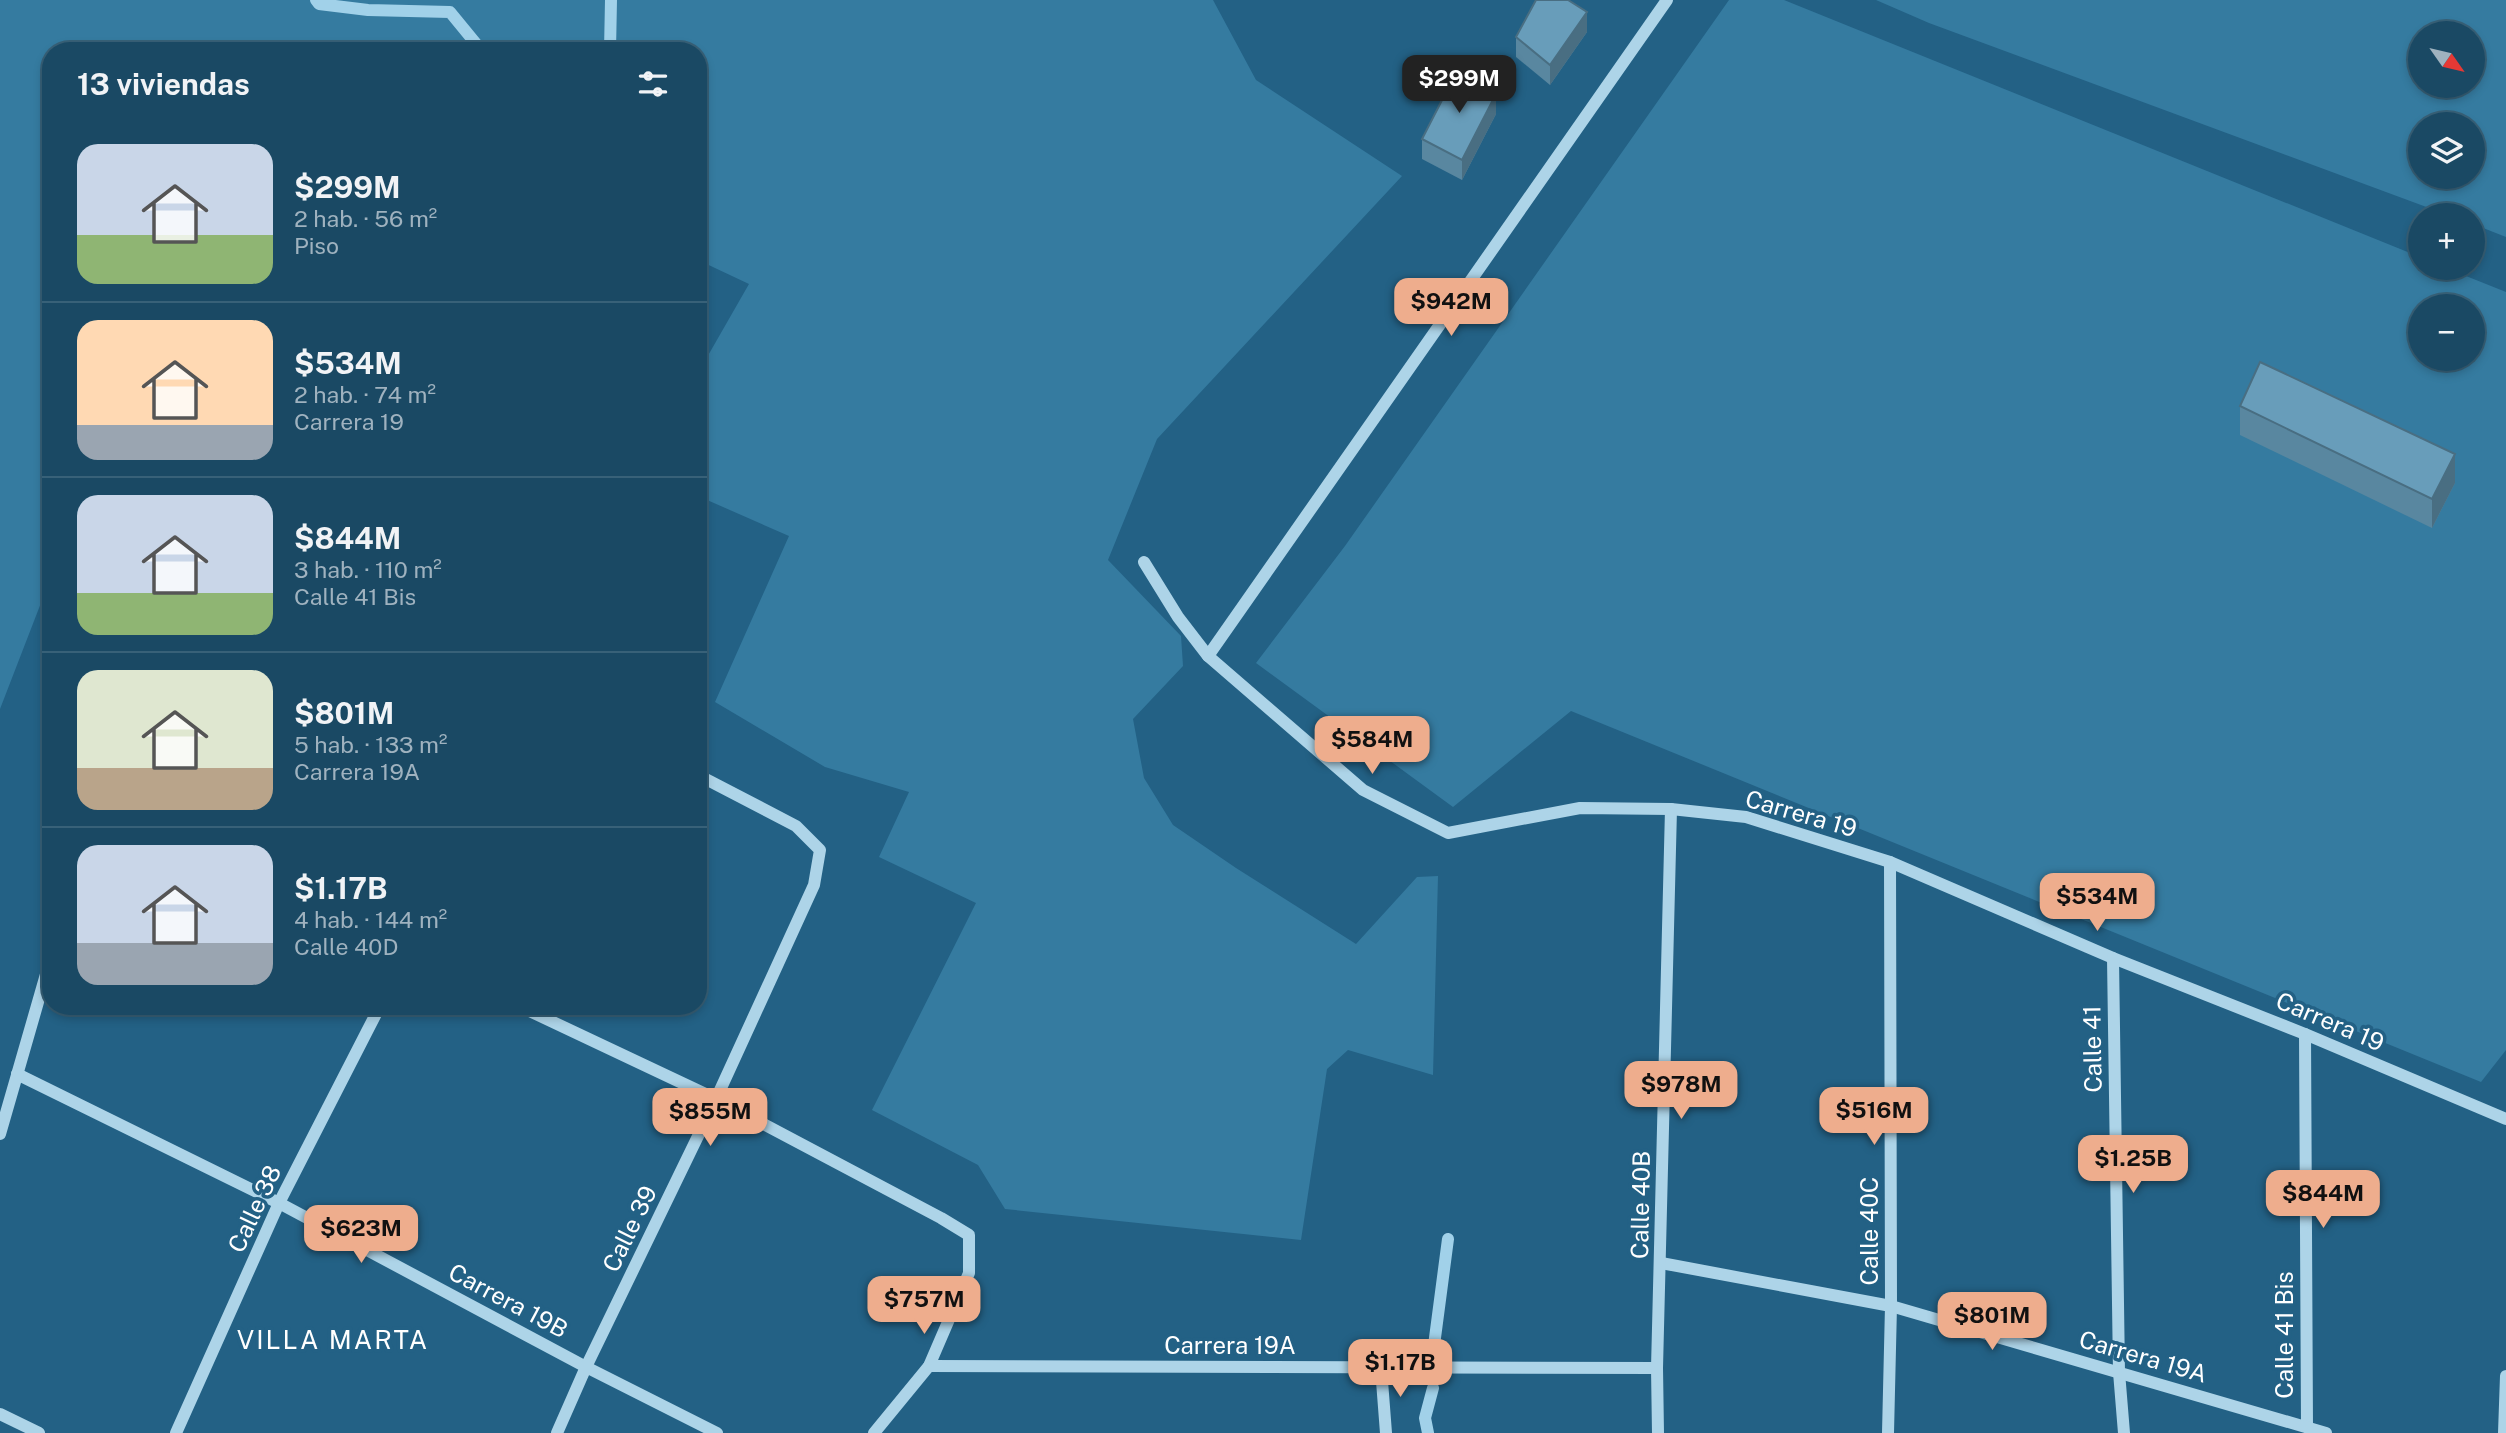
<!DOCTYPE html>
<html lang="es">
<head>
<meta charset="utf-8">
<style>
	body { margin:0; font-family:"Public Sans",sans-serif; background:#23506a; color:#f1f3f6; height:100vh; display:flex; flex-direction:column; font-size:26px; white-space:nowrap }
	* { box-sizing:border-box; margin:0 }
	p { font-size:23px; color:#9fb2bf }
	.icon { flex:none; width:38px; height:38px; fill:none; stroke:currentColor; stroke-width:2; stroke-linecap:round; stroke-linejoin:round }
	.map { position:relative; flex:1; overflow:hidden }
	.details { position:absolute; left:42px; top:42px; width:665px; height:973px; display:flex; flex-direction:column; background:#1a4964; border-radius:28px; box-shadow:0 4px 10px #0003,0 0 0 2px #386178 }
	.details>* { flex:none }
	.needle { width:46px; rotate:124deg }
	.tools { position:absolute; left:2408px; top:21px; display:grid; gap:14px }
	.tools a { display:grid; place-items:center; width:77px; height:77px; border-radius:50%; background:#1a4964; box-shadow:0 4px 10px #0003,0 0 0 2px #386178; font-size:35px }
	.price { position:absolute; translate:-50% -60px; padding:0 16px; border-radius:14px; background:#eead8d; color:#111; font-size:23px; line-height:46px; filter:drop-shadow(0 2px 4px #0008) }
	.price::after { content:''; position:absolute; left:50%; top:42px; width:21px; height:16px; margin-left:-10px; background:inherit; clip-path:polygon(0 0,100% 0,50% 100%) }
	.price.selected { background:#222; color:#fff }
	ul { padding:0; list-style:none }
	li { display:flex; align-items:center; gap:21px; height:175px; padding:0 35px }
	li+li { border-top:2px solid #386178 }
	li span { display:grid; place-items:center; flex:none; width:196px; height:140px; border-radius:21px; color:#555 }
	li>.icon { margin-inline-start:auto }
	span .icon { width:84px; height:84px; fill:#fffc; stroke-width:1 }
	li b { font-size:30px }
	h2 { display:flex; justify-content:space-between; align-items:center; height:84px; padding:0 35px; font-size:30px }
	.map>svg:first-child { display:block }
	.grass { fill:#357ba0; fill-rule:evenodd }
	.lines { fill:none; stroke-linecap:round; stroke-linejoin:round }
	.stream { stroke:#a1d1e9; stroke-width:12 }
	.minor { stroke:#add4e8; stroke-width:12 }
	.wall { fill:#5987a0 }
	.shaded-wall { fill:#496e82 }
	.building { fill:#689dba; stroke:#496e82; stroke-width:2 }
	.labels { text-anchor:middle; stroke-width:7; stroke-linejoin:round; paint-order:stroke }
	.street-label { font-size:24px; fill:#fff; stroke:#236185 }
	.neighbourhood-label { font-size:26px; letter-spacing:2px; fill:#fff; stroke:#236185 }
</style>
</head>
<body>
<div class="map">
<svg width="2506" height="1433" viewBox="0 0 2506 1433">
	<rect width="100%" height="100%" fill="#236185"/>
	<!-- grass -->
	<g class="grass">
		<path d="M0 0H1213L1256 80 1402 176 1157 439 1108 560 1181 636 1183 666 1133 719 1144 778 1173 825 1236 868 1356 944 1417 877 1438 876 1433 1075 1348 1050 1327 1069 1301 1240 1005 1209 978 1165 872 1110 976 903 879 857 909 792 825 767 715 702 789 536 698 496V373L749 284 698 260V51H51V577L0 709Z"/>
		<path d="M1729 0H1784L2420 257V268H2446L2506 292V1050L2481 1082 1571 711 1453 807 1256 663 1345 546ZM2420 306H2473V359H2420Z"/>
		<path d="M1876 0H2506V237L2473 224V215H2448L1929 23ZM2420 33H2473V86H2420ZM2420 124H2473V177H2420Z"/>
	</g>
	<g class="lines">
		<!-- stream -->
		<g class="stream">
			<path d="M316 0 319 4 368 10 450 12 482 51"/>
			<path d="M610 51 611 0"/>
			<path d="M1433 1353 1448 1239"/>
			<path d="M1428 1433 1425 1418 1433 1388"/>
		</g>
		<!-- minor -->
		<g class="minor">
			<path d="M1144 562 1178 617 1208 656 1363 790 1448 833 1580 808 1671 809 1746 817 1890 862 2113 958 2305 1034 2506 1119"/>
			<path d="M1208 656 1667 0"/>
			<path d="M2113 958 2119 1372 2124 1433"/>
			<path d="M519 1006 716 1099 941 1218 969 1235V1273L929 1366 874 1433"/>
			<path d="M2305 1034 2307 1427"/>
			<path d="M17 1074 279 1203 586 1367 717 1433"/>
			<path d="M0 1134 51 957"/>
			<path d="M1661 1263 1891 1306 2326 1433"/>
			<path d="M929 1366 1657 1368"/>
			<path d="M1381 1368 1386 1433"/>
			<path d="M0 1414 39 1433"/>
			<path d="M176 1433 279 1203 380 1006"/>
			<path d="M557 1433 586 1367 716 1099 814 885 820 850 796 826 698 775"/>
			<path d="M1658 1433 1657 1368 1671 809"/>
			<path d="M1888 1433 1891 1306 1890 862"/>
			<path d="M2504 1433 2506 1376"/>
		</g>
	</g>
	<!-- wall -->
	<g class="wall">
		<path d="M1587 32 1550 85 1516 57V37Z"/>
		<path d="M1496 114 1462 180 1422 159V139Z"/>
		<path d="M2240 406 2455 483 2432 528 2240 435Z"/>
	</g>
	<!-- shaded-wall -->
	<g class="shaded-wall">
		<path d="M1587 12V32L1550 85V65Z"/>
		<path d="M1496 94V114L1462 180V160Z"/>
		<path d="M2455 454V483L2432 528V499Z"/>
	</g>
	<!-- building -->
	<g class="building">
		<path d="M1536 0H1568L1587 12 1550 65 1516 37Z"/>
		<path d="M1458 69 1496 94 1462 160 1422 139Z"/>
		<path d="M2260 362 2455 454 2432 499 2240 406Z"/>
	</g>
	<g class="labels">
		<!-- street labels -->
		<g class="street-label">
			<text transform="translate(1801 814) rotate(16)" y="8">Carrera 19</text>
			<text transform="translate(2330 1022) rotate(23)" y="8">Carrera 19</text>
			<text transform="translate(2093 1049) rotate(-91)" y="8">Calle 41</text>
			<text transform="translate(1641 1205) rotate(-89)" y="8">Calle 40B</text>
			<text transform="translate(255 1209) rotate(-65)" y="8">Calle 38</text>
			<text transform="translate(630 1229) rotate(-64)" y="8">Calle 39</text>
			<text transform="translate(1870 1231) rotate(-90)" y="8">Calle 40C</text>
			<text transform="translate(508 1301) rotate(28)" y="8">Carrera 19B</text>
			<text transform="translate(2285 1335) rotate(-90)" y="8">Calle 41 Bis</text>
			<text x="1230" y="1354">Carrera 19A</text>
			<text transform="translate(2143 1357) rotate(16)" y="8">Carrera 19A</text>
		</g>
		<!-- neighbourhood labels -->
		<g class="neighbourhood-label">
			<text x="333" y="1349">VILLA MARTA</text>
		</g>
	</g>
</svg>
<div class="tools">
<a><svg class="needle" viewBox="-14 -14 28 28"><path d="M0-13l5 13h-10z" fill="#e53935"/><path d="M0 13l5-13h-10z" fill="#9fb2bf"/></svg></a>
<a><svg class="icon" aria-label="layers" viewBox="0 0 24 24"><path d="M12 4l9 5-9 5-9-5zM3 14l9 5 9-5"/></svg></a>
<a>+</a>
<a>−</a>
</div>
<b class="price selected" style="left:1459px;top:115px">$299M</b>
<b class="price" style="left:1451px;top:338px">$942M</b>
<b class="price" style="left:1372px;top:776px">$584M</b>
<b class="price" style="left:2097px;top:933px">$534M</b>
<b class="price" style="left:1681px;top:1121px">$978M</b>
<b class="price" style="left:1874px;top:1147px">$516M</b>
<b class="price" style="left:710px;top:1148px">$855M</b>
<b class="price" style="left:2133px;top:1195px">$1.25B</b>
<b class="price" style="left:2323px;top:1230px">$844M</b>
<b class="price" style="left:361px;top:1265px">$623M</b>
<b class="price" style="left:924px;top:1336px">$757M</b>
<b class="price" style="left:1992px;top:1352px">$801M</b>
<b class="price" style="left:1400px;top:1399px">$1.17B</b>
<section class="details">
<h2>13 viviendas<svg class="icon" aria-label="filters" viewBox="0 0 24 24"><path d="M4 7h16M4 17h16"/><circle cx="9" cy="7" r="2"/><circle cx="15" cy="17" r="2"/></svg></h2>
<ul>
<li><span style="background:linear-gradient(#c9d6e8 65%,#8fb573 0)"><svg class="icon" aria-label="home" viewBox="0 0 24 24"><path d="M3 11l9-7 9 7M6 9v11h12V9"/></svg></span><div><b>$299M</b><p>2 hab. · 56 m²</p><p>Piso</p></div></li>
<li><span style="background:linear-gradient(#ffd9b3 75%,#9aa5b1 0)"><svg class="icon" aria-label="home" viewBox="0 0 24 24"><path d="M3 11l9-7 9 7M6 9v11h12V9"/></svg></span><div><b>$534M</b><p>2 hab. · 74 m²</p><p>Carrera 19</p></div></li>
<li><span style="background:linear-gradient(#c9d6e8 70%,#8fb573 0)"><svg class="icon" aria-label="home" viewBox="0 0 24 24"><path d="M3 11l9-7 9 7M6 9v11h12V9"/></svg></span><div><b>$844M</b><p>3 hab. · 110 m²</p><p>Calle 41 Bis</p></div></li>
<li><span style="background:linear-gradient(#dfe7d0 70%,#b9a48a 0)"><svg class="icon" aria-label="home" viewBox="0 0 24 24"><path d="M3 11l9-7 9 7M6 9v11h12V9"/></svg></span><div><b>$801M</b><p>5 hab. · 133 m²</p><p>Carrera 19A</p></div></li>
<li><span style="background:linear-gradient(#c9d6e8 70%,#9aa5b1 0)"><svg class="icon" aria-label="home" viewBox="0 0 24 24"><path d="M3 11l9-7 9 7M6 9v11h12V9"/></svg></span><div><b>$1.17B</b><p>4 hab. · 144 m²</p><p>Calle 40D</p></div></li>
</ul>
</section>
</div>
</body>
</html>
